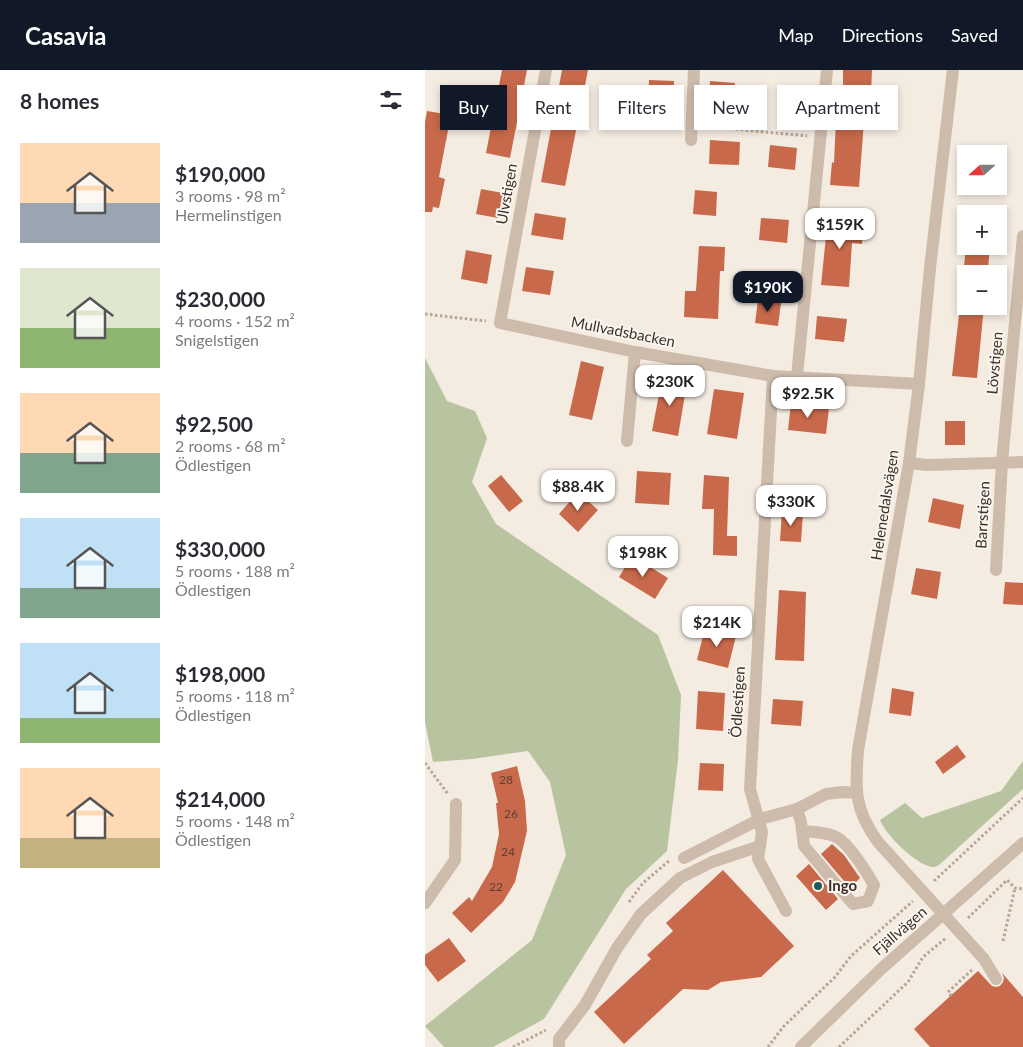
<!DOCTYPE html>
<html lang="en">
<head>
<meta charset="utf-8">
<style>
	body { margin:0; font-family:Lato,sans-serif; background:#f7f7f7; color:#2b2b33; height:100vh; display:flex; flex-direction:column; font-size:19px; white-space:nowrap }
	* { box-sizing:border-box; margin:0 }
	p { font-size:16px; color:#7c7c81 }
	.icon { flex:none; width:28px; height:28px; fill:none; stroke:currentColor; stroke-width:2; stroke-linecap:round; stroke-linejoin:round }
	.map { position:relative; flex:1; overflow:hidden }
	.drawer { display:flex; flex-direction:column; background:#fff; width:425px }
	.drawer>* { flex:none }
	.hud { position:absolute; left:15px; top:15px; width:475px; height:45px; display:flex; gap:10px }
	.needle { width:32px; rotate:249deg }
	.tools { position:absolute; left:532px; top:75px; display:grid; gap:10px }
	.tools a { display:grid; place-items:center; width:50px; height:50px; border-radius:0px; background:#fff; box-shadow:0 2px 8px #0003; font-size:25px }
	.price { position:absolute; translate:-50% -42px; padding:0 11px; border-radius:10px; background:#fff; color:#222; font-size:16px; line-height:32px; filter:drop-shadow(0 1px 2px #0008) }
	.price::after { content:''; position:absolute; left:50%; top:30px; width:15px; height:11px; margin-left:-8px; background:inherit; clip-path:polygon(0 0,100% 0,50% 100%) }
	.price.active { background:#111827; color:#fff }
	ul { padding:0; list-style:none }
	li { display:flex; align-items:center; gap:15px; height:125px; padding:0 20px }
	li span { display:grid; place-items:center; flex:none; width:140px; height:100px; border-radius:0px; color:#555 }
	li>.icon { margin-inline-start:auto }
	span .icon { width:60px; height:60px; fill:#fffc; stroke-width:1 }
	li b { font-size:21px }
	h2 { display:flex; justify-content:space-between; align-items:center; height:60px; padding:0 20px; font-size:21px }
	.chip { padding:0 18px; border-radius:0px; background:#fff; box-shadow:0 2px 8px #0003; font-size:18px; line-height:45px }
	.chip.active { background:#111827; color:#fff }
	header { display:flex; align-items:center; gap:30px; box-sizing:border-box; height:70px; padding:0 25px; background:#111827; color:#fff }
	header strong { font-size:24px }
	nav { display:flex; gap:28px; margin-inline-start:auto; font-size:18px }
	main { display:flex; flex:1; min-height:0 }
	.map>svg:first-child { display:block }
	.green { fill:#b8c4a0 }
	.building { fill:#c8694b }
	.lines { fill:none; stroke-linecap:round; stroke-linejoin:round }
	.path { stroke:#b9a596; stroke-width:3; stroke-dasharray:2.5 2.5; stroke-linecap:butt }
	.minor { stroke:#cdbbac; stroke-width:12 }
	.poi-dot { fill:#1f5a5e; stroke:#fbf5ee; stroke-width:2 }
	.labels { text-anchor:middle; stroke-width:4; stroke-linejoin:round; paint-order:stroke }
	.number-label { font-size:12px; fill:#5e3e33 }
	.street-label { font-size:15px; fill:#3b302b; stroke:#fbf5ee }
	.poi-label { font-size:15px; font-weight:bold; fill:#3b302b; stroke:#fbf5ee; text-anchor:start }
</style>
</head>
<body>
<header>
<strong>Casavia</strong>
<nav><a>Map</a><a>Directions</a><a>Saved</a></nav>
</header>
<main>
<section class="drawer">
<h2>8 homes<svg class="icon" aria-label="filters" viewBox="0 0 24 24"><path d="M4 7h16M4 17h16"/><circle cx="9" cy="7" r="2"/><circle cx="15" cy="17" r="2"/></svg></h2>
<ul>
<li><span style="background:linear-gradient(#ffd9b3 60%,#9aa5b1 0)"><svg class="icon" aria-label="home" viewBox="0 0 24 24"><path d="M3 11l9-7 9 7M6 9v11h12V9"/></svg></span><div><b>$190,000</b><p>3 rooms · 98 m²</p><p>Hermelinstigen</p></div></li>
<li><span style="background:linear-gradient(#dfe7d0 60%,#8fb573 0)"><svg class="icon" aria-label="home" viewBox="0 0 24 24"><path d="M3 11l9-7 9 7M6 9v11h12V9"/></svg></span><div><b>$230,000</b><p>4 rooms · 152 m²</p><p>Snigelstigen</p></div></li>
<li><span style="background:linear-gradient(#ffd9b3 60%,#7fa58c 0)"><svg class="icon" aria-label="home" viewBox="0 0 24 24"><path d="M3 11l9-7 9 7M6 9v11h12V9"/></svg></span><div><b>$92,500</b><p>2 rooms · 68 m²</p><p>Ödlestigen</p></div></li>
<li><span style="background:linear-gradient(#bfe0f5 70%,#7fa58c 0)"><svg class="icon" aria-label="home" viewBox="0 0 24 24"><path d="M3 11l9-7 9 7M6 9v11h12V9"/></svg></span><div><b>$330,000</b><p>5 rooms · 188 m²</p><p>Ödlestigen</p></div></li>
<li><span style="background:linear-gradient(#bfe0f5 75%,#8fb573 0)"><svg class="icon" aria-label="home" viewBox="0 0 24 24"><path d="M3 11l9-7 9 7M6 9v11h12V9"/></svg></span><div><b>$198,000</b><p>5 rooms · 118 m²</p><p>Ödlestigen</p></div></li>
<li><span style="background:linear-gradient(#ffd9b3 70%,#c2b280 0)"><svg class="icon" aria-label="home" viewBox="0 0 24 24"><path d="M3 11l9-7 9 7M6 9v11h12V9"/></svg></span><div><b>$214,000</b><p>5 rooms · 148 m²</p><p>Ödlestigen</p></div></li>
</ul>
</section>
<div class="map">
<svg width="598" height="977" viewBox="0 0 598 977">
	<rect width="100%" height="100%" fill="#f4ebe1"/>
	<!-- green -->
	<g class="green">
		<path d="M0 288 22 331 50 341 62 368 47 412 71 454 233 565 256 625 253 690 242 781 201 819 119 949 68 977H19L0 956 107 870 141 785 125 712 103 681 47 689 8 692 0 652Z"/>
		<path d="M598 691V719L514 795C511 797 507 798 503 796 488 791 460 764 455 750L480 733 497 748 576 721Z"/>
	</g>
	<!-- building -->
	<g class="building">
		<path d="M77 0H102L85 88 61 83Z"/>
		<path d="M137 0H163L140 116 116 112Z"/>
		<path d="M418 0H447L446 23 418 22Z"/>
		<path d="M224 10 249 11 248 36 223 35Z"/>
		<path d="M285 11 310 13 307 43 283 41Z"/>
		<path d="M355 15 380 18 377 47 352 44Z"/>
		<path d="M2 41 26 45 14 107 20 109 14 138 8 137 7 142H0V52Z"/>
		<path d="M411 50 439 51 434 117 405 115 407 92 409 93Z"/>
		<path d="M285 70 315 72 314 95 284 94Z"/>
		<path d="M345 75 372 78 370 100 343 97Z"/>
		<path d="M56 119 78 123 73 148 51 144Z"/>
		<path d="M270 120 292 122 291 146 268 144Z"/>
		<path d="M110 143 141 148 138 170 106 165Z"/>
		<path d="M403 147 439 150 437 174 427 173 424 217 396 215Z"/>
		<path d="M336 148 364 150 362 173 334 170Z"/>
		<path d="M274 176 300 177 299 201H295L293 249 259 247 260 221H271Z"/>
		<path d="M541 176H565L563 199 539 197Z"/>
		<path d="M41 180 67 185 62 214 36 209Z"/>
		<path d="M101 197 129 201 125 225 97 221Z"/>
		<path d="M333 230 356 233 353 256 330 253Z"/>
		<path d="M535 236H559L552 308 527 306Z"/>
		<path d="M392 246 422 249 419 272 390 269Z"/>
		<path d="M156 291 179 297 167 350 144 345Z"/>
		<path d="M237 309 262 313 253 366 227 361Z"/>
		<path d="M289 319 319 323 312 369 282 364Z"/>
		<path d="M366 333 404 338 401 364 363 360Z"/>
		<rect x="520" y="351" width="20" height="24"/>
		<path d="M212 401 246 403 244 435 210 433Z"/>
		<path d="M76 405 98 431 84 442 63 416Z"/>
		<path d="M279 405 304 407 302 466H312V486L288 485 289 439H277Z"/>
		<path d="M153 422 173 440 153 462 134 444Z"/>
		<path d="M508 428 539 435 535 459 503 452Z"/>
		<path d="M357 441 378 442 376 472 355 471Z"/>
		<path d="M207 486 243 508 230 529 194 507Z"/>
		<path d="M491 498 516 502 512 529 486 524Z"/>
		<path d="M580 512 598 513V535L578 534Z"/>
		<path d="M354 520 381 522 379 591 350 590Z"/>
		<path d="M280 558 311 566 303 598 272 590Z"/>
		<path d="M467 618 489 622 486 646 464 643Z"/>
		<path d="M273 621 300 623 298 661 271 659Z"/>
		<path d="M348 629 378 631 376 656 346 654Z"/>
		<path d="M532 675 541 687 518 704 510 692Z"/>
		<path d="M275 693 299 694 298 721 273 720Z"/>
		<path d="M92 696 100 731 102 761 90 812 78 832 46 863 27 843 44 827 47 831 67 797 74 764 71 733H73L66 703Z"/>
		<path d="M407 774 419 785 435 808 425 818 396 784Z"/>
		<path d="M384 794 413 829 401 840 371 806Z"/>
		<path d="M298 800 369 876 336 907 296 912 283 920 258 919 199 974 169 942 226 889 222 885 248 861 241 853Z"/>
		<path d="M24 868 41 891 13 912 0 895V885Z"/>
		<path d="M553 901 567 916 571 917 575 916 578 912 579 908 577 903 598 927V977H505L489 959Z"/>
	</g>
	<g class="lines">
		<!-- path -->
		<g class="path">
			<path d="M281 56 382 66"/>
			<path d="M0 244 61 251"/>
			<path d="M0 693 23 724"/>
			<path d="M509 811 598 728"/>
			<path d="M204 832 218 813 245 790"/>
			<path d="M543 848 582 810 590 818 598 819"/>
			<path d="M578 871 590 818"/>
			<path d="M526 926 523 922 548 899"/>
			<path d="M88 977 121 960"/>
			<path d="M343 977 358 957 410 907 426 886 488 831"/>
			<path d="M414 977 483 912 498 887 521 868"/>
		</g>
		<!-- minor -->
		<g class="minor">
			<path d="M121 0 75 253 210 282 348 306 494 314"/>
			<path d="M528 0 505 198 494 314 484 393 433 680C430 719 429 739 453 772L559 889 571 909"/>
			<path d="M266 70 269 0"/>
			<path d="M348 306 325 719 337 762 333 789 361 841"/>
			<path d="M372 306 402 0"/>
			<path d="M202 371 210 282"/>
			<path d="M484 393 502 395 598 392"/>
			<path d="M571 500 577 392 598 166"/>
			<path d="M372 739 376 752 379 776 428 834 443 831 449 815C442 803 422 770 409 766 399 762 387 762 377 761"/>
			<path d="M259 788 335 749 372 739 401 724 418 722 431 723"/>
			<path d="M0 833 30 790 31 734"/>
			<path d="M134 977V969L160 935 192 878 216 844 255 808 287 792 335 776"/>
			<path d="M376 977 455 900 598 773"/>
		</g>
	</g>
	<!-- markers -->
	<circle class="poi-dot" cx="393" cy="816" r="5"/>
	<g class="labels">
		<!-- number labels -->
		<g class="number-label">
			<text x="81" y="714">28</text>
			<text x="86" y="748">26</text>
			<text x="83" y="786">24</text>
			<text x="71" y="821">22</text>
		</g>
		<!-- street labels -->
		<g class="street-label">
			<text transform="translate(82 124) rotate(-80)" y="5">Ulvstigen</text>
			<text transform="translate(198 262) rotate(11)" y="5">Mullvadsbacken</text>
			<text transform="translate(570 293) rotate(-85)" y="5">Lövstigen</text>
			<text transform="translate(460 435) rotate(-81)" y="5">Helenedalsvägen</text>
			<text transform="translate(558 445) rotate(-87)" y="5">Barrstigen</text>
			<text transform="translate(313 632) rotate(-87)" y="5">Ödlestigen</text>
			<text transform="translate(475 861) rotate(-41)" y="5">Fjällvägen</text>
		</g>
		<!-- poi labels -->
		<g class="poi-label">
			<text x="403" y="821">Ingo</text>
		</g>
	</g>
</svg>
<div class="tools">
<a><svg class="needle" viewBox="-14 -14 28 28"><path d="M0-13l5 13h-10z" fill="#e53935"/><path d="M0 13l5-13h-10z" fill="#7c7c81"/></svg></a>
<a>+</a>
<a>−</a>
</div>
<b class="price" style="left:415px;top:180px">$159K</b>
<b class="price active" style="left:343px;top:243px">$190K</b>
<b class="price" style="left:245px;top:337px">$230K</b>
<b class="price" style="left:383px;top:349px">$92.5K</b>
<b class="price" style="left:153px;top:442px">$88.4K</b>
<b class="price" style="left:366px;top:457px">$330K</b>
<b class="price" style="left:218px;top:508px">$198K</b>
<b class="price" style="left:292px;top:578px">$214K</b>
<div class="hud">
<a class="chip active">Buy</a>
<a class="chip">Rent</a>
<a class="chip">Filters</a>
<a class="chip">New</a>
<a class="chip">Apartment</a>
</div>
</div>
</main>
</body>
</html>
